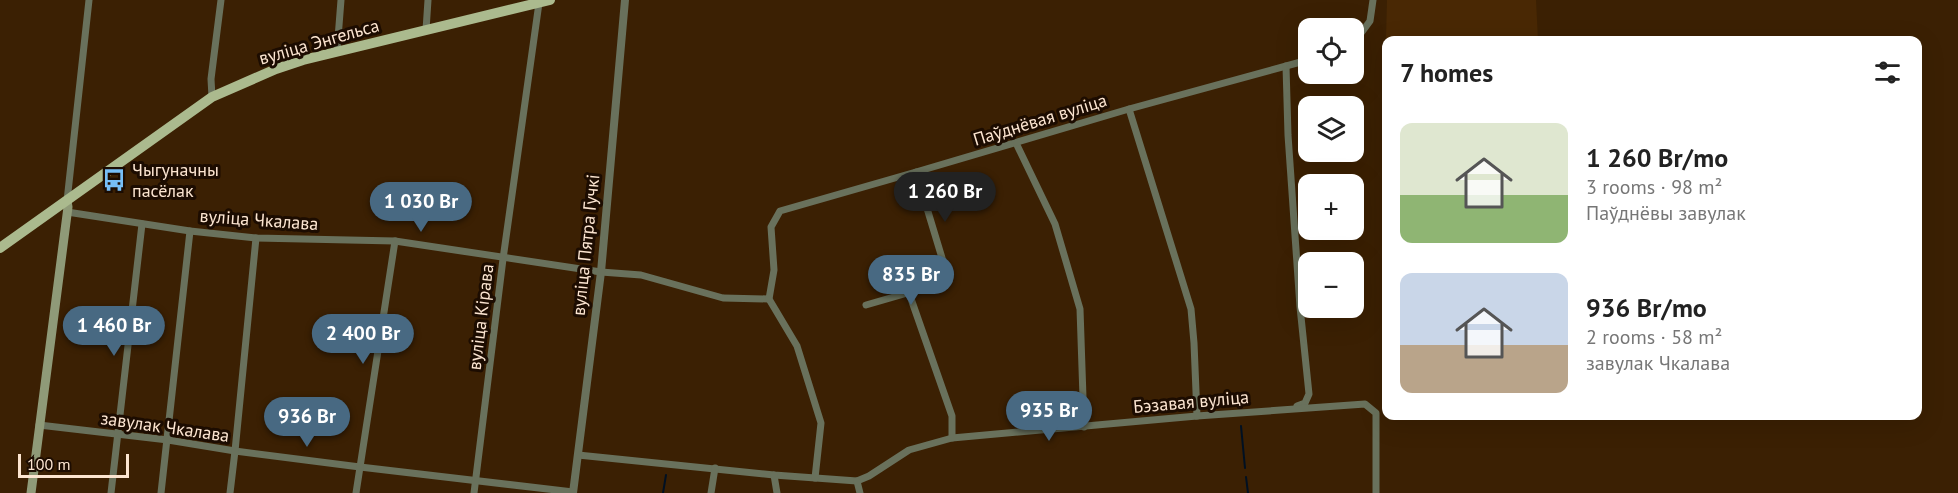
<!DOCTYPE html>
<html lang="en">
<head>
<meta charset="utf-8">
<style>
	body { margin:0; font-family:"PT Sans",sans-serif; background:#f6f6f6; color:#222; height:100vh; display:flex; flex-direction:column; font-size:22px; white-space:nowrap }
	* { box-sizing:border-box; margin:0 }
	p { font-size:20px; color:#767676 }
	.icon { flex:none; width:33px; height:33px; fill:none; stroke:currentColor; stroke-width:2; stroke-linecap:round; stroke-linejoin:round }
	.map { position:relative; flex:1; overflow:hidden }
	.side { position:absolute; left:1382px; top:36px; width:540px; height:384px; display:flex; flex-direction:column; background:#fff; border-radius:12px; box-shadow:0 6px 24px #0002 }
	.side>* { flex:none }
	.controls { position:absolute; left:1298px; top:18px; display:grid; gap:12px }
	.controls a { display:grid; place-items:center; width:66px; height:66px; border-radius:12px; background:#fff; box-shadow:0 6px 24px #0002; font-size:30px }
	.scale { position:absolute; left:18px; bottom:15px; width:111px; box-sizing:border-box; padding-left:6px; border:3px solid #fce5d1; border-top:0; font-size:16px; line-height:21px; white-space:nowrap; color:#fce5d1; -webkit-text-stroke:4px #1c0c01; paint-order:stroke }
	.price { position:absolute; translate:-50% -51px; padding:0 14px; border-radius:21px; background:#486982; color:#fff; font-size:20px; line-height:39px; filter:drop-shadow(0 2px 3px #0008) }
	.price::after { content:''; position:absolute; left:50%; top:36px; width:18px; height:14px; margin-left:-9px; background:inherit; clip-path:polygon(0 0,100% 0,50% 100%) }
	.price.on { background:#222; color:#fff }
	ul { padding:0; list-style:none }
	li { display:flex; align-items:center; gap:18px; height:150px; padding:0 18px }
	li span { display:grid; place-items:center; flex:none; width:168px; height:120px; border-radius:12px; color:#555 }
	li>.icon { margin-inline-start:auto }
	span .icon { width:72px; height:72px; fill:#fffc; stroke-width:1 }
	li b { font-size:26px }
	h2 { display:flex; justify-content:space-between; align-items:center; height:72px; padding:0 18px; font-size:26px }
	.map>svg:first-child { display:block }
	.built { fill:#492804 }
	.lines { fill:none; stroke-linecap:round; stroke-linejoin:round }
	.stream { stroke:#001022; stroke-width:2 }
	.minor { stroke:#69715c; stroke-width:7 }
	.tertiary { stroke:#69715c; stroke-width:8 }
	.secondary { stroke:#8f9a78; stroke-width:9 }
	.primary { stroke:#abba8e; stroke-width:10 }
	.labels { text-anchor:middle; stroke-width:6; stroke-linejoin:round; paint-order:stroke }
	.street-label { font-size:18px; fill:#fce5d1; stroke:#1c0c01 }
	.poi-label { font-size:18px; fill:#fce5d1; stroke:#1c0c01; text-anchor:start }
</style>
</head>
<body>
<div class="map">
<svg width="1958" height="493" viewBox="0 0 1958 493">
	<rect width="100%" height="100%" fill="#3b2003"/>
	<!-- built -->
	<path class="built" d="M1387 0H1536L1538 40H1386Z"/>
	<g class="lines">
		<!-- stream -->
		<g class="stream">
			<path d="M1241 426 1245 468"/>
			<path d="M1246 477 1248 493"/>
			<path d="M663 493 666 475"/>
		</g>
		<!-- minor -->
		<g class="minor">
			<path d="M426 30 428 0"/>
			<path d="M1353 44 1370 21 1373 0"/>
			<path d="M337 51 341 0"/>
			<path d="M1286 66 1288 135 1300 307 1309 394 1305 403 1297 406"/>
			<path d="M212 97 211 79 221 0"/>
			<path d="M1129 109 1191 309 1194 343 1197 416"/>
			<path d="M1016 143 1055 224 1080 309 1084 427"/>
			<path d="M67 201 89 0"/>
			<path d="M67 212 190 231 256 238 395 241 601 272 641 275 723 298 769 299"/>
			<path d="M909 293 952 416V438"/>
			<path d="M866 305 949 281 916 172"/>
			<path d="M39 425 168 440 235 451 360 467 573 492"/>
			<path d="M578 455 774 475 857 481 869 476 909 450 952 438 1197 416 1365 404 1376 413V493"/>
			<path d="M774 475 777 493"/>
			<path d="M815 478 821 423 797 346 769 299 774 270 771 227 780 211 916 172 1129 109 1308 60"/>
			<path d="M857 481 860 493"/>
			<path d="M111 493 142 224"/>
			<path d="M161 493 190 231"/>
			<path d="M230 493 235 451 256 238"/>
			<path d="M356 493 395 241"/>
			<path d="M474 493 503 259 539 3"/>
			<path d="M711 493 715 468"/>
		</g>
		<!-- tertiary -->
		<path class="tertiary" d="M573 493 601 272 625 0"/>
		<!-- secondary -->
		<path class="secondary" d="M31 493 68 207 67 201"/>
		<!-- primary -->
		<path class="primary" d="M0 248 212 97 276 69 303 60 550 0"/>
	</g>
	<!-- icons -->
	<defs>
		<g id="bus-bare" transform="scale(1.8)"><path d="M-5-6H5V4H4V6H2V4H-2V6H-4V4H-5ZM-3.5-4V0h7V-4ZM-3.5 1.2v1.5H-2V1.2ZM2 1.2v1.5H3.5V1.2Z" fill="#77bff7" stroke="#1c0c01" stroke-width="2.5" paint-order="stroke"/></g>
	</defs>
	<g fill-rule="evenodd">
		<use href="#bus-bare" x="114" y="180"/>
	</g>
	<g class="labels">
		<!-- street labels -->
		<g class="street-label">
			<text transform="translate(319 42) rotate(-16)" y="6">вуліца Энгельса</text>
			<text transform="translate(1040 120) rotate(-17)" y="6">Паўднёвая вуліца</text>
			<text transform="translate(259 220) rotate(4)" y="6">вуліца Чкалава</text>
			<text transform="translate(586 245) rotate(-84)" y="6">вуліца Пятра Гучкі</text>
			<text transform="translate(481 317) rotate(-83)" y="6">вуліца Кірава</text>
			<text transform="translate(1191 402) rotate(-5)" y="6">Бэзавая вуліца</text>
			<text transform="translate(165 427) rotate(8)" y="6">завулак Чкалава</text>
		</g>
		<!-- poi labels -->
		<g class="poi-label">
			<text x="132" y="176">Чыгуначны<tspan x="132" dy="21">пасёлак</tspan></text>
		</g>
	</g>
</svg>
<div class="controls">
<a><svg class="icon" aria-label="locate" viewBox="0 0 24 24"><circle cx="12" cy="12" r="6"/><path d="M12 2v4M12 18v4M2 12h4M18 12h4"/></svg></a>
<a><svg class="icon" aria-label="layers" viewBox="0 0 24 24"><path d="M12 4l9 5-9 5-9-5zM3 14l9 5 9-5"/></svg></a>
<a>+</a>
<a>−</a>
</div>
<div class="scale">100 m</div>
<b class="price on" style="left:945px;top:223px">1 260 Br</b>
<b class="price" style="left:421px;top:233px">1 030 Br</b>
<b class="price" style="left:911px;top:306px">835 Br</b>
<b class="price" style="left:114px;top:357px">1 460 Br</b>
<b class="price" style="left:363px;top:365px">2 400 Br</b>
<b class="price" style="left:1049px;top:442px">935 Br</b>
<b class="price" style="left:307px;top:448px">936 Br</b>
<section class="side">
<h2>7 homes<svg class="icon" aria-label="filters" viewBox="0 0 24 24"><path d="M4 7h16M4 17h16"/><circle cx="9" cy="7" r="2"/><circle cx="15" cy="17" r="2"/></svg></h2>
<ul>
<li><span style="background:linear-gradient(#dfe7d0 60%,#8fb573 0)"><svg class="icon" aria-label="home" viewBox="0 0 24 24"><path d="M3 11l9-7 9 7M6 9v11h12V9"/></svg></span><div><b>1 260 Br/mo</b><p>3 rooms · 98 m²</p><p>Паўднёвы завулак</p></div></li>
<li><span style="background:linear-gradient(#c9d6e8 60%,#b9a48a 0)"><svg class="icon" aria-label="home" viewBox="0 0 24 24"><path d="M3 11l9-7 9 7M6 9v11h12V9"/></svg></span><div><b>936 Br/mo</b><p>2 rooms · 58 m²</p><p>завулак Чкалава</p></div></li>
</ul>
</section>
</div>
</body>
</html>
